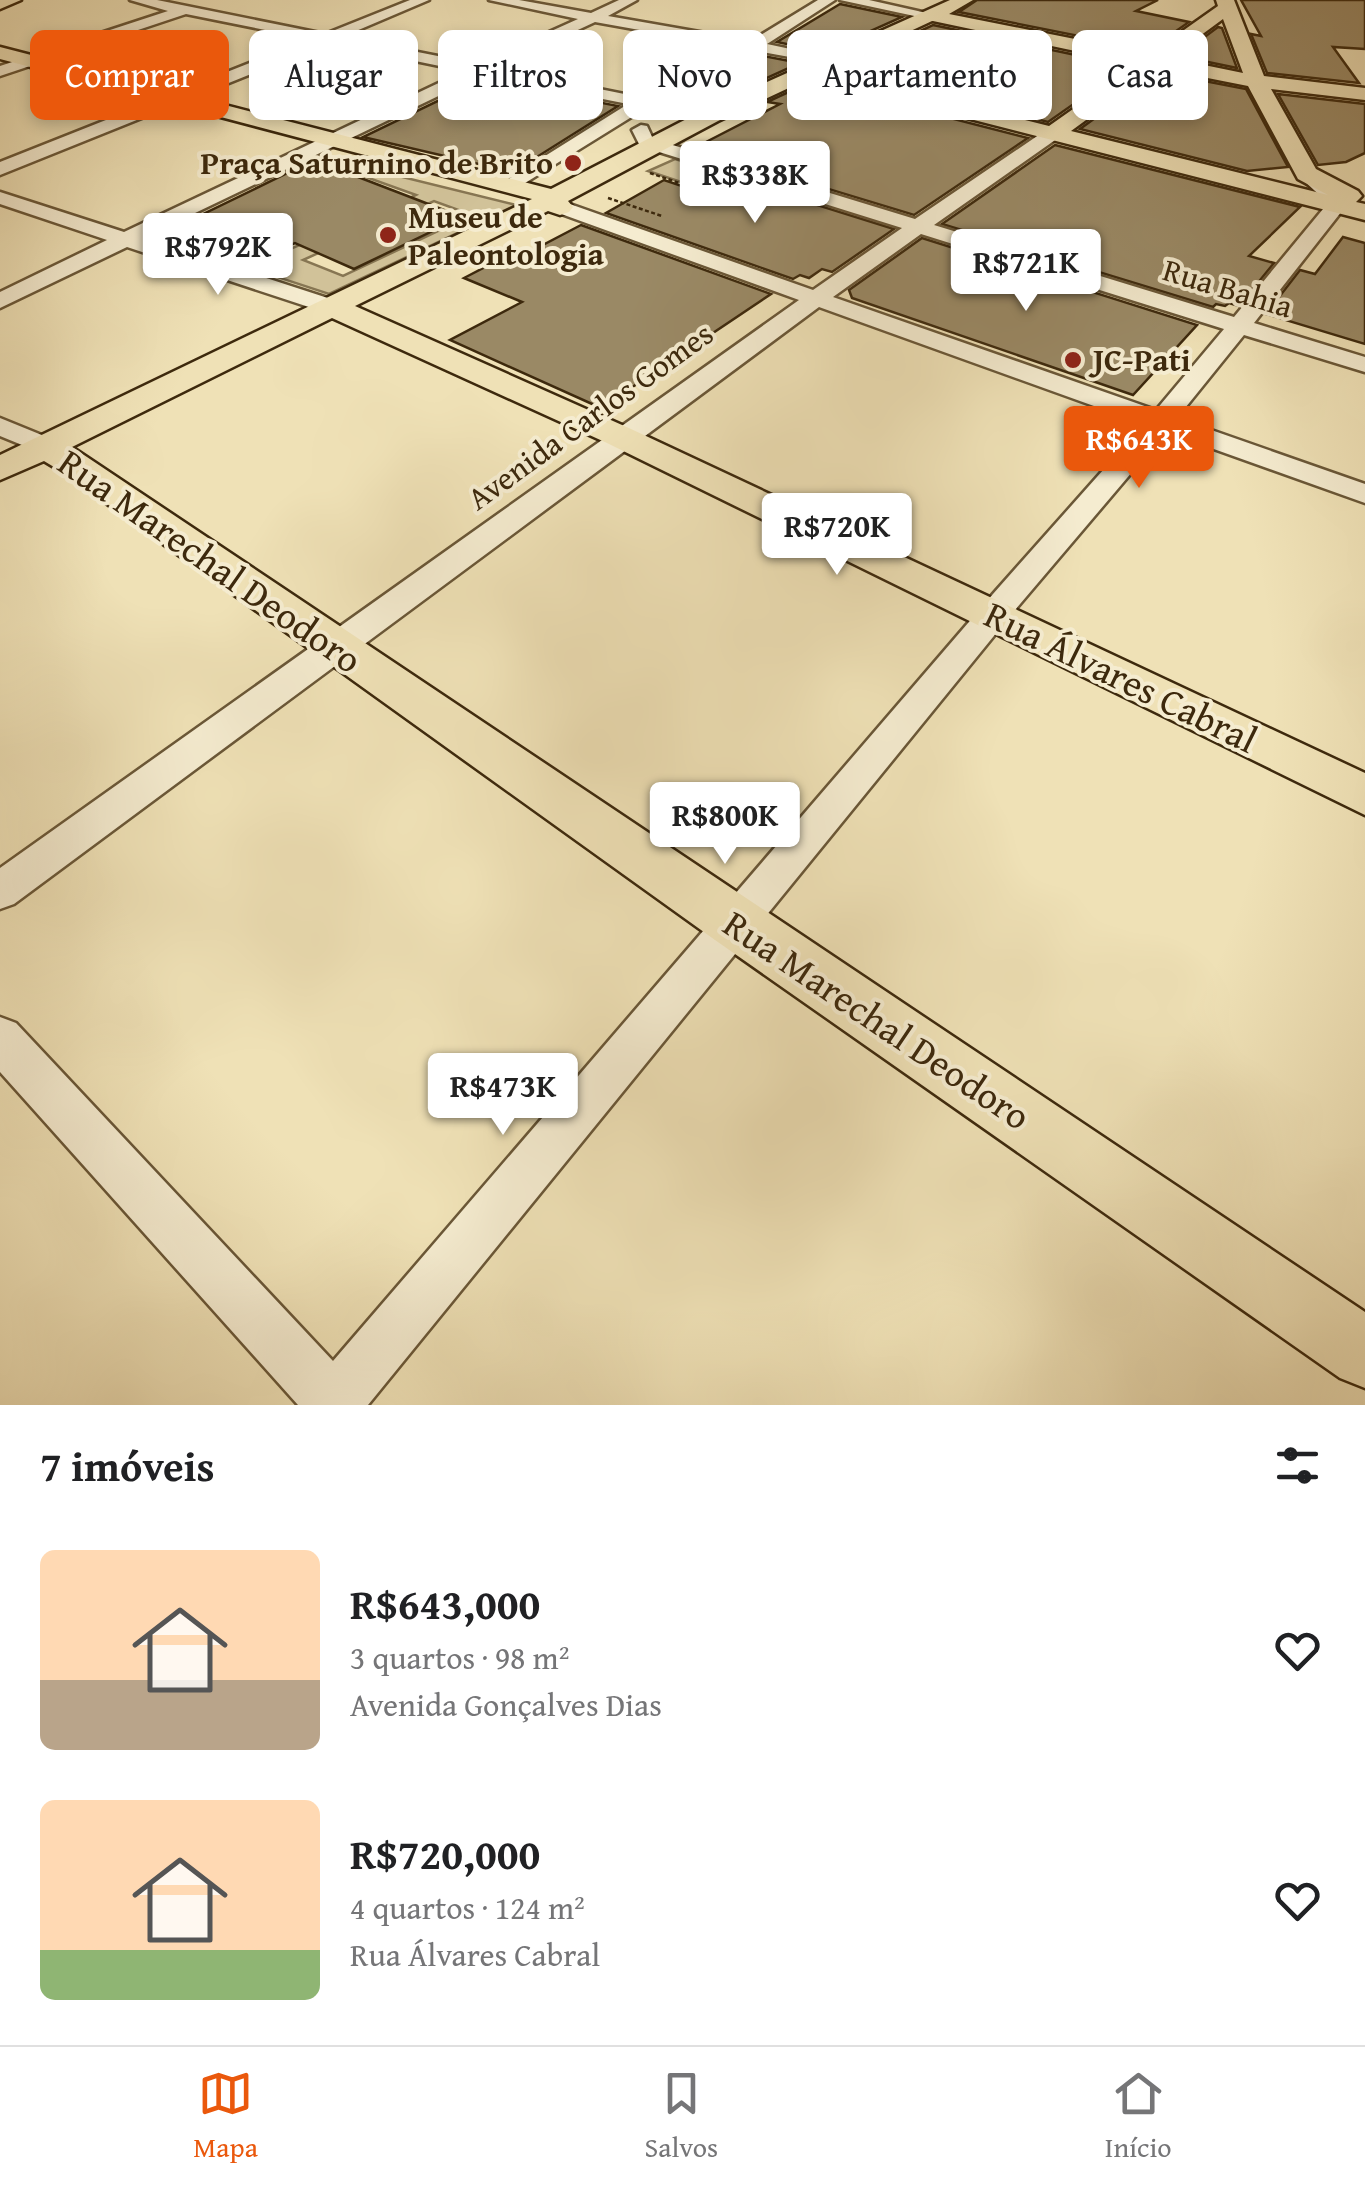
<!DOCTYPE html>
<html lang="pt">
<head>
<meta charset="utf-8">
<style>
	body { margin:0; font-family:"Gentium Book Plus",serif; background:#f2f2f2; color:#202124; height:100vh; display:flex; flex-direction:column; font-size:38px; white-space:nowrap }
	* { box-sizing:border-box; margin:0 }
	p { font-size:32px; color:#757577 }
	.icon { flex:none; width:55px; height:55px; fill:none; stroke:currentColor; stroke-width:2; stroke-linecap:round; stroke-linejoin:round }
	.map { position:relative; height:1405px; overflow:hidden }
	.sheet { display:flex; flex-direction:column; background:#fff; flex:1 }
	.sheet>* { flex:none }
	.hud { position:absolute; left:30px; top:30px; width:1305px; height:90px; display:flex; gap:20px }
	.price { position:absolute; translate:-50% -85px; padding:0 22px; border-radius:10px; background:#fff; color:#222; font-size:32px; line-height:65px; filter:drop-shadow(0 2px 5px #0008) }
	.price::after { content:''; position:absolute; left:50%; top:60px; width:30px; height:22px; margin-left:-15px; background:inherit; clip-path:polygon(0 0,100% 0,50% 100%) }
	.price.selected { background:#ea580c; color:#fff }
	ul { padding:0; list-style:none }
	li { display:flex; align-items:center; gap:30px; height:250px; padding:0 40px }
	li span { display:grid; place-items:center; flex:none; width:280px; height:200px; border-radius:15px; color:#555 }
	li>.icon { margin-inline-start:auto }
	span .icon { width:120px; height:120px; fill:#fffc; stroke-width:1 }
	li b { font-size:42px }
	h2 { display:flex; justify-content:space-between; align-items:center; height:120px; padding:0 40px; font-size:42px }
	.tag { padding:0 35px; border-radius:15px; background:#fff; box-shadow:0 5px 15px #0003; font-size:35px; line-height:90px }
	.tag.selected { background:#ea580c; color:#fff }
	.tab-bar { display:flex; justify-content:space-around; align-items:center; height:140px; border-top:2px solid #e0e0e0; background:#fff; font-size:28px; color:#757577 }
	.tab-bar a { display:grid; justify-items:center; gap:5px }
	.tab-bar .selected { color:#ea580c }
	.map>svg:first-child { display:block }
	.green { fill:#d1c299; stroke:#877653; stroke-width:2.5 }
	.building { fill:#9a8965; stroke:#3d290d; stroke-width:2.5 }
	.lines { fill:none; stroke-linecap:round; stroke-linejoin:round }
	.minor-casing { stroke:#6a5737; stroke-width:5 }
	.major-casing { stroke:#3d290d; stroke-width:5 }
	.path { stroke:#3d290d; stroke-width:2.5; stroke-dasharray:4 2.5; stroke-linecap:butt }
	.minor { fill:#f5ecd0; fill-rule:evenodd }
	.major { fill:#efe1b6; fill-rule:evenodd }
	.poi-dot { fill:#8f2418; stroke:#f5ecd0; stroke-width:4 }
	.labels { text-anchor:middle; stroke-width:8; stroke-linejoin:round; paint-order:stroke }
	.far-poi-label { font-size:32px; font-weight:bold; fill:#3d290d; stroke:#f5ecd0; text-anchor:start }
	.far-street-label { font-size:32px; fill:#3d290d; stroke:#f5ecd0 }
	.street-label { font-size:38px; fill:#3d290d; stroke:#f5ecd0 }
</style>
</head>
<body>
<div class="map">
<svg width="1365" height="1405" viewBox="0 0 1365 1405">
	<rect width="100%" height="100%" fill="#efe1b6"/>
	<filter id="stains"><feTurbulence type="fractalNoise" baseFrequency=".002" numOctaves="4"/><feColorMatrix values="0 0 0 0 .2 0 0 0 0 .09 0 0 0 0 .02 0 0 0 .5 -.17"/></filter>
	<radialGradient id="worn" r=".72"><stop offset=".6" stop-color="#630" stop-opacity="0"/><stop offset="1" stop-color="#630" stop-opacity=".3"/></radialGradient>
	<!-- green -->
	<g class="green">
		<path d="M313 155 516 205 329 294 214 256 231 246 223 243 235 236 279 254 304 243 347 240 303 260 343 276 472 215 434 201 400 216 385 210 416 195 310 157Z"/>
		<path d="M675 159 731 176 705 190 648 171Z"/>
	</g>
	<!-- building -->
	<g class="building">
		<path d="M977 0H1158L1136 11 1189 22 1149 50 959 12Z"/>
		<path d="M1241 0H1365V49L1333 47 1359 83 1267 73 1251 34 1261 36Z"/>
		<path d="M840 4 902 17 824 52 777 42Z"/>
		<path d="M933 25 1128 66 1048 122 838 69Z"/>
		<path d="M1218 27 1222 28 1237 68 1179 56Z"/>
		<path d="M758 55 800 63 729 95 700 90Z"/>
		<path d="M1158 72 1246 89 1288 167 1247 171 1080 129Z"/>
		<path d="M481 80H487L618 106 513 172 363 137Z"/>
		<path d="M810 82 1028 138 914 215 707 152 704 143 780 104 767 102Z"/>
		<path d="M1278 94 1365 104V153L1346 162 1318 165Z"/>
		<path d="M1055 145 1300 207 1249 256 1274 263 1239 306 1229 303 1225 306 1216 304 1213 307 942 224Z"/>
		<path d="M314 160 462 217 354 269 295 243 277 251 241 234 208 254 156 237Z"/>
		<path d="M715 173 894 229 832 272 822 269 809 278 800 275 793 279 606 213 664 180 724 200Z"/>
		<path d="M581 225 771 294 601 408 450 340 522 302 464 278 510 254 518 258Z"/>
		<path d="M1343 237 1365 243V344L1266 314 1300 270 1315 274Z"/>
		<path d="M922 238 1197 325 1133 395 852 298 849 290Z"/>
	</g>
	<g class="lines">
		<!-- minor casing -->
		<g class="minor-casing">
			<g id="minor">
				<path d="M130 0H157L325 34 410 0H429L342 37 478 64 578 19 489 0H519L591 13 619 0H637L608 16 751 41 818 0H835L767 44 842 60 834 65 756 51 672 103 716 112V120L660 111 646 117 638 113 517 188 507 182 510 178 628 104 482 75 143 238 340 302 343 307 340 312H324L127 247 0 308V292L107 240 0 204V192L124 232 464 71 328 43 0 175V162L310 39 186 14 0 76V66L168 11ZM595 22 740 48 654 100 496 68Z"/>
				<path d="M840 0H869L940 16 933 20Z"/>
				<path d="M641 125 647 126 653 139 915 219 1046 130H1058V138L934 225 1234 317 1328 203 1301 178 1304 174H1318L1349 202 1254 323 1365 357V372L1244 335 1177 418 1365 484V503L1166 432 1015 610 368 1405H298L0 1072V1017L16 1023 333 1361 993 594 1144 424 819 307 14 904 0 909V868L799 300 553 211V203H567L813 290 902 228 640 146 632 130ZM921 234 1224 329 1156 410 833 297Z"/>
				<path d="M0 418 54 440 58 446 44 454 0 436Z"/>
			</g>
		</g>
		<!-- major casing -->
		<g class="major-casing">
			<g id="major">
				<path d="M0 0H21L0 9Z"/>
				<path d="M950 0H973L949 14 1150 54 1218 6 1216 0H1234L1264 76 1365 88V100L1271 89 1316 169 1358 191 1362 196 1356 202 1365 204V220L810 78 718 121 568 201 573 207 569 212 560 215 548 211 355 306 631 429 1365 773V815L607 443 332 318 72 447 1365 1312V1388L1340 1378 715 940 64 473 44 461 0 480V455L532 199 0 59V47L551 189 702 111ZM1223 19 1243 73 1170 58ZM932 21H933L1137 64 1049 126 827 70ZM1157 68 1248 86 1298 179 1328 195 1071 131Z"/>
			</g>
		</g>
		<!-- path -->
		<g class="path">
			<path d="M880 64 945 79"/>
			<path d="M650 173 718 196 715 197"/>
			<path d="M608 198 662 216"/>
		</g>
		<!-- minor -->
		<use href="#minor" class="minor"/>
		<!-- major -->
		<use href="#major" class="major"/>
	</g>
	<!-- markers -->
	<g class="poi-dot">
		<circle cx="573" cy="163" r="10"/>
		<circle cx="388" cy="235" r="10"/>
		<circle cx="1073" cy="360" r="10"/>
	</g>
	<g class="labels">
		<!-- far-poi labels -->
		<g class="far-poi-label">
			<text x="553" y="174" text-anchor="end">Praça Saturnino de Brito</text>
			<text x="408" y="228">Museu de<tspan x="408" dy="37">Paleontologia</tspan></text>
			<text x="1093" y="371">JC-Pati</text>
		</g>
		<!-- far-street labels -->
		<g class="far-street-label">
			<text transform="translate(1228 288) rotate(17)" y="11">Rua Bahia</text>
			<text transform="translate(590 416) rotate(-36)" y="11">Avenida Carlos Gomes</text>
		</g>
		<!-- street labels -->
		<g class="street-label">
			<text transform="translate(210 561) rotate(35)" y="13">Rua Marechal Deodoro</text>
			<text transform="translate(1121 677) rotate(26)" y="13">Rua Álvares Cabral</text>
			<text transform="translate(877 1020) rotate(34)" y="13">Rua Marechal Deodoro</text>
		</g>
	</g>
	<rect width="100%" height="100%" filter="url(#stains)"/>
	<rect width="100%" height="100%" fill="url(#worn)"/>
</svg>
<b class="price" style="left:755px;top:226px">R$338K</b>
<b class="price" style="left:218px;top:298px">R$792K</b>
<b class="price" style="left:1026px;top:314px">R$721K</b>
<b class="price selected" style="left:1139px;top:491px">R$643K</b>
<b class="price" style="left:837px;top:578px">R$720K</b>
<b class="price" style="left:725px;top:867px">R$800K</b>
<b class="price" style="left:503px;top:1138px">R$473K</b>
<div class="hud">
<a class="tag selected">Comprar</a>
<a class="tag">Alugar</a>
<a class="tag">Filtros</a>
<a class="tag">Novo</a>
<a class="tag">Apartamento</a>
<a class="tag">Casa</a>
</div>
</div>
<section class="sheet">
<h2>7 imóveis<svg class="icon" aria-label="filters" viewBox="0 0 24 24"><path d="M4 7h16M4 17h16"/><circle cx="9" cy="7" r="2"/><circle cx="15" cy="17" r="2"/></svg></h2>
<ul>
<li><span style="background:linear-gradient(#ffd9b3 65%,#b9a48a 0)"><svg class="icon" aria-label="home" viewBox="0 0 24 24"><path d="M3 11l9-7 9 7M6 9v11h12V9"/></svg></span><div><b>R$643,000</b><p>3 quartos · 98 m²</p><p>Avenida Gonçalves Dias</p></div><svg class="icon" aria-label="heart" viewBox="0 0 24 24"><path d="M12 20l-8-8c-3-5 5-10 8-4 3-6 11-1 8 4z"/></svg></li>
<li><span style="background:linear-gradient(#ffd9b3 75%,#8fb573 0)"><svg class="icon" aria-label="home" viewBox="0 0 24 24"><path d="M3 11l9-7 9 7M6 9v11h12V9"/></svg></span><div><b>R$720,000</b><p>4 quartos · 124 m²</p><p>Rua Álvares Cabral</p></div><svg class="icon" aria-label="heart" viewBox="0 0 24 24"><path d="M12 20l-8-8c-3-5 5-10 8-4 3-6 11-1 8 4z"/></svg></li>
</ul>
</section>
<nav class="tab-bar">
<a class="selected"><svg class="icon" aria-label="map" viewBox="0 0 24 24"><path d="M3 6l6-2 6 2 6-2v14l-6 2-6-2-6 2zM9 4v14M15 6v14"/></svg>Mapa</a>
<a><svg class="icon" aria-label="saved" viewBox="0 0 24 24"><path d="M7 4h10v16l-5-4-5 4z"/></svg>Salvos</a>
<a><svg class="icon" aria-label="home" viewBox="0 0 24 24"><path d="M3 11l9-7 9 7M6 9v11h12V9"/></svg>Início</a>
</nav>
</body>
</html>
